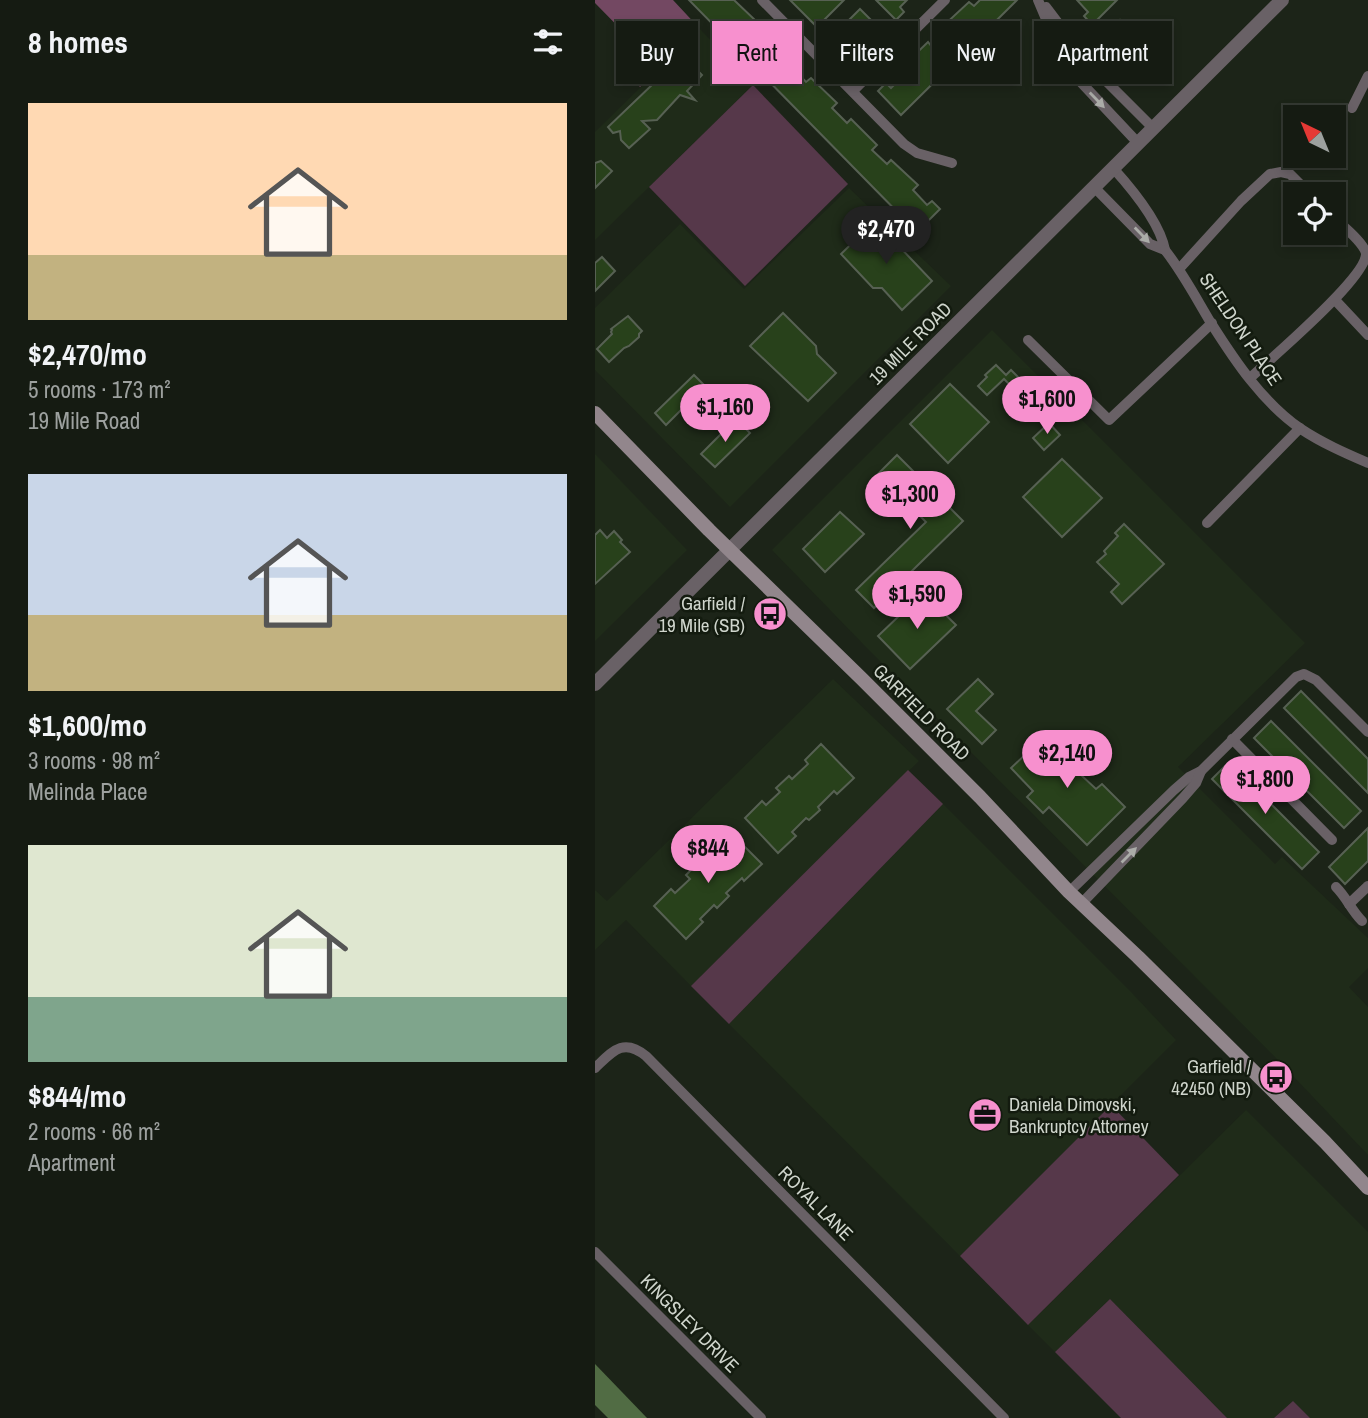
<!DOCTYPE html>
<html lang="en">
<head>
<meta charset="utf-8">
<style>
	body { margin:0; font-family:"Archivo Narrow",sans-serif; background:#222820; color:#f1f3f6; height:100vh; display:flex; flex-direction:column; font-size:26px; white-space:nowrap }
	* { box-sizing:border-box; margin:0 }
	p { font-size:23px; color:#9da19f }
	.icon { flex:none; width:38px; height:38px; fill:none; stroke:currentColor; stroke-width:2; stroke-linecap:round; stroke-linejoin:round }
	.map { position:relative; flex:1; overflow:hidden }
	.side { display:flex; flex-direction:column; background:#151b12; width:595px }
	.side>* { flex:none }
	.top-card { position:absolute; left:21px; top:21px; width:646px; height:63px; display:flex; gap:14px }
	.needle { width:46px; rotate:317deg }
	.tools { position:absolute; left:688px; top:105px; display:grid; gap:14px }
	.tools a { display:grid; place-items:center; width:63px; height:63px; border-radius:0px; background:#151b12; box-shadow:0 4px 10px #0003,0 0 0 2px #343932; font-size:35px }
	.price { position:absolute; translate:-50% -60px; padding:0 16px; border-radius:24px; background:#f790ce; color:#111; font-size:23px; line-height:46px; filter:drop-shadow(0 2px 4px #0008) }
	.price::after { content:''; position:absolute; left:50%; top:42px; width:21px; height:16px; margin-left:-10px; background:inherit; clip-path:polygon(0 0,100% 0,50% 100%) }
	.price.active { background:#222; color:#fff }
	ul { padding:0; list-style:none }
	li { display:grid; align-content:center; gap:14px; height:371px; padding:0 28px }
	li span { display:grid; place-items:center; height:217px; border-radius:0px; color:#555 }
	li>.icon { margin-inline-start:auto }
	span .icon { width:126px; height:126px; fill:#fffc; stroke-width:1 }
	li b { font-size:30px }
	h2 { display:flex; justify-content:space-between; align-items:center; height:84px; padding:0 28px; font-size:30px }
	.chip { padding:0 24px; border-radius:0px; background:#151b12; box-shadow:0 4px 10px #0003,0 0 0 2px #343932; font-size:24px; line-height:63px }
	.chip.active { background:#f790ce; color:#111 }
	main { display:flex; flex:1; min-height:0 }
	.map>svg:first-child { display:block }
	.built { fill:#1f2b19 }
	.green { fill:#56384a }
	.forest { fill:#734862 }
	.water { fill:#516c44 }
	.building { fill:#28411b; stroke:#576153; stroke-width:2 }
	.lines { fill:none; stroke-linecap:round; stroke-linejoin:round }
	.minor { stroke:#696166; stroke-width:10 }
	.tertiary { stroke:#696166; stroke-width:14 }
	.secondary { stroke:#92868c; stroke-width:14 }
	.oneway { fill:#abaca8 }
	.labels { text-anchor:middle; stroke-width:5; stroke-linejoin:round; paint-order:stroke }
	.street-label { font-size:19px; fill:#cfd5cc; stroke:#131b0f }
	.poi-label { font-size:19px; fill:#cfd5cc; stroke:#131b0f; text-anchor:end }
</style>
</head>
<body>
<main>
<section class="side">
<h2>8 homes<svg class="icon" aria-label="filters" viewBox="0 0 24 24"><path d="M4 7h16M4 17h16"/><circle cx="9" cy="7" r="2"/><circle cx="15" cy="17" r="2"/></svg></h2>
<ul>
<li><span style="background:linear-gradient(#ffd9b3 70%,#c2b280 0)"><svg class="icon" aria-label="home" viewBox="0 0 24 24"><path d="M3 11l9-7 9 7M6 9v11h12V9"/></svg></span><div><b>$2,470/mo</b><p>5 rooms · 173 m²</p><p>19 Mile Road</p></div></li>
<li><span style="background:linear-gradient(#c9d6e8 65%,#c2b280 0)"><svg class="icon" aria-label="home" viewBox="0 0 24 24"><path d="M3 11l9-7 9 7M6 9v11h12V9"/></svg></span><div><b>$1,600/mo</b><p>3 rooms · 98 m²</p><p>Melinda Place</p></div></li>
<li><span style="background:linear-gradient(#dfe7d0 70%,#7fa58c 0)"><svg class="icon" aria-label="home" viewBox="0 0 24 24"><path d="M3 11l9-7 9 7M6 9v11h12V9"/></svg></span><div><b>$844/mo</b><p>2 rooms · 66 m²</p><p>Apartment</p></div></li>
</ul>
</section>
<div class="map">
<svg width="773" height="1418" viewBox="0 0 773 1418">
	<rect width="100%" height="100%" fill="#1c2418"/>
	<!-- built -->
	<g class="built">
		<path d="M105 29 158 85 0 240V132Z"/>
		<path d="M254 188 356 286 135 507 0 370V308L85 224 149 289Z"/>
		<path d="M397 330 710 643 583 767 680 864 687 857 773 938V968L754 987 773 1007V1155L680 1057 268 644 177 550Z"/>
		<path d="M0 454 92 550 0 641Z"/>
		<path d="M238 679 324 761 96 986 31 920 0 950V890L12 901Z"/>
		<path d="M348 804 537 993 581 1040 365 1256 134 1024Z"/>
		<path d="M651 1110 773 1232V1418H715L698 1401 679 1418H632L515 1299 460 1352 433 1325Z"/>
	</g>
	<!-- green -->
	<g class="green">
		<path d="M158 85 253 184 150 286 54 187Z"/>
		<path d="M313 770 348 804 134 1024 96 986Z"/>
		<path d="M516 1105 584 1175 433 1325 365 1256Z"/>
		<path d="M515 1299 632 1418H526L460 1352Z"/>
		<path d="M698 1401 715 1418H679Z"/>
	</g>
	<!-- forest -->
	<path class="forest" d="M0 0H78L105 29 45 87 34 75 52 56 0 3Z"/>
	<!-- water -->
	<path class="water" d="M0 1364 52 1418H13L0 1405Z"/>
	<!-- building -->
	<g class="building">
		<path d="M94 0H139L161 21 156 26 170 40 175 36 202 62 197 67 211 82 216 78 242 103 237 108 252 123 256 119 282 145 277 150 292 164 296 160 323 185 318 190 332 205 337 201 345 209 322 232Z"/>
		<path d="M195 0H249L222 27Z"/>
		<path d="M281 0H312L305 7 309 12 301 20Z"/>
		<path d="M385 0H422L306 115 283 91 291 83 296 88 311 73 306 68 333 42 337 47 352 33 347 27 374 2 379 6Z"/>
		<path d="M482 0H522L497 25 489 16 493 12Z"/>
		<path d="M265 9 289 33 280 41 275 36 261 50 265 55 257 63 234 40Z"/>
		<path d="M525 20 555 52 532 74 524 66 529 61 514 46 509 51 501 43Z"/>
		<path d="M86 54 107 75 92 91 100 100 85 95 62 120 47 121 55 129 34 148 26 140 25 131 18 133 13 127 60 82V80Z"/>
		<path d="M6 161 17 171 0 188V163Z"/>
		<path d="M280 221 337 281 307 310 287 288H278L246 254Z"/>
		<path d="M7 257 20 271 0 291V263Z"/>
		<path d="M188 313 221 346 222 354 241 373 213 401 155 346Z"/>
		<path d="M33 316 47 331 44 334V337L34 346 29 348 14 362 2 349 17 334 16 332 17 330 16 329Z"/>
		<path d="M401 365 411 375 416 370 427 381 419 389 409 379 392 395 383 386 392 377 390 375Z"/>
		<path d="M99 375 110 386 71 425 60 413Z"/>
		<path d="M355 384 394 422 353 463 315 424Z"/>
		<path d="M144 422 155 433 120 467 106 454 137 423 140 426Z"/>
		<path d="M454 423 465 435 449 450 438 438Z"/>
		<path d="M302 455 368 521 279 608 261 590 331 522 283 474Z"/>
		<path d="M467 459 507 498 467 537 428 497Z"/>
		<path d="M245 512 269 534 230 572 208 549Z"/>
		<path d="M529 524 569 564 527 604 516 592 524 584 502 562 511 554 509 551 523 536 520 533Z"/>
		<path d="M5 530 12 538 19 531 27 540 25 542 35 552 0 584V535Z"/>
		<path d="M328 593 361 625 315 669 283 636Z"/>
		<path d="M383 679 398 694 381 711 401 730 387 744 352 709Z"/>
		<path d="M706 691 773 759V793L689 708Z"/>
		<path d="M676 721 766 811 749 828 659 738Z"/>
		<path d="M448 738 469 759 475 754 478 757 486 749 495 759 487 766 491 770 486 775 501 789 507 784 530 807 492 845 454 807 448 813 432 797 438 791 416 768Z"/>
		<path d="M226 744 259 778 242 794 239 791 223 807 225 810 214 820 211 818 197 832 201 836 183 853 150 818 167 801 171 805 185 792 181 788 194 776 197 779 213 764 210 760Z"/>
		<path d="M634 762 724 852 707 869 617 779Z"/>
		<path d="M773 828V861L750 884 734 867Z"/>
		<path d="M134 831 167 864 149 881 147 878 131 893 134 896 122 908 119 905 105 919 108 922 91 939 59 906 76 889 80 893 95 879 91 875 102 864 105 868 123 851 118 846Z"/>
	</g>
	<g class="lines">
		<!-- minor -->
		<g class="minor">
			<path d="M167 0 309 144 322 153 357 163"/>
			<path d="M443 0 462 45 481 77 543 143"/>
			<path d="M451 7 495 65 558 128"/>
			<path d="M258 91 350 0"/>
			<path d="M757 108 773 76"/>
			<path d="M499 187 555 244 570 250C565 222 537 189 518 168"/>
			<path d="M570 250C588 273 601 298 616 323 640 361 668 403 706 429 727 443 750 453 773 463"/>
			<path d="M585 268 646 201 675 174 686 172 695 174 715 194"/>
			<path d="M741 301 773 335"/>
			<path d="M433 340 514 420 617 323"/>
			<path d="M655 378C674 360 773 277 771 253 768 242 747 225 738 217"/>
			<path d="M612 523 705 428"/>
			<path d="M637 739 737 840"/>
			<path d="M741 887C752 898 756 910 767 921"/>
			<path d="M474 892 579 790 594 777 606 771 701 677 709 674 721 680 773 732"/>
			<path d="M486 904 588 798 601 783 606 771"/>
			<path d="M754 904 773 886"/>
			<path d="M0 1068C17 1052 28 1037 51 1056L409 1418"/>
			<path d="M0 1252 166 1418"/>
		</g>
		<!-- tertiary -->
		<path class="tertiary" d="M0 684 687 0"/>
		<!-- secondary -->
		<path class="secondary" d="M0 413 114 530 267 679 385 797 474 892 543 957 730 1142 773 1188"/>
	</g>
	<!-- one-way arrows -->
	<defs><path id="oneway-solid" d="M-6-.8H1V-3.2L6.5 0L1 3.2V.8H-6Z" transform="scale(1.75)"/></defs>
	<g class="oneway">
		<use href="#oneway-solid" transform="translate(502 100) rotate(46)"/>
		<use href="#oneway-solid" transform="translate(547 235) rotate(46)"/>
		<use href="#oneway-solid" transform="translate(534 855) rotate(-45)"/>
	</g>
	<!-- icons -->
	<defs>
		<g id="bus-disc" transform="scale(1.75)"><circle r="9.5" fill="#f790ce" stroke="#131b0f"/><path d="M-5-6H5V4H4V6H2V4H-2V6H-4V4H-5ZM-3.5-4V0h7V-4ZM-3.5 1.2v1.5H-2V1.2ZM2 1.2v1.5H3.5V1.2Z" fill="#111"/></g>
		<g id="office-disc" transform="scale(1.75)"><circle r="9.5" fill="#f790ce" stroke="#131b0f"/><path d="M-6-3h4V-5.5h4V-3h4V5H-6ZM-1-4.5V-3h2v-1.5ZM-6 0V1H6V0Z" fill="#111"/></g>
	</defs>
	<g fill-rule="evenodd">
		<use href="#bus-disc" x="175" y="614"/>
		<use href="#bus-disc" x="681" y="1077"/>
		<use href="#office-disc" x="390" y="1115"/>
	</g>
	<g class="labels">
		<!-- street labels -->
		<g class="street-label">
			<text transform="translate(646 329) rotate(56)" y="7">SHELDON PLACE</text>
			<text transform="translate(315 343) rotate(-45)" y="7">19 MILE ROAD</text>
			<text transform="translate(327 712) rotate(45)" y="7">GARFIELD ROAD</text>
			<text transform="translate(221 1203) rotate(45)" y="7">ROYAL LANE</text>
			<text transform="translate(95 1323) rotate(45)" y="7">KINGSLEY DRIVE</text>
		</g>
		<!-- poi labels -->
		<g class="poi-label">
			<text x="150" y="610">Garfield /<tspan x="150" dy="22">19 Mile (SB)</tspan></text>
			<text x="656" y="1073">Garfield /<tspan x="656" dy="22">42450 (NB)</tspan></text>
			<text x="414" y="1111" text-anchor="start">Daniela Dimovski,<tspan x="414" dy="22">Bankruptcy Attorney</tspan></text>
		</g>
	</g>
</svg>
<div class="tools">
<a><svg class="needle" viewBox="-14 -14 28 28"><path d="M0-13l5 13h-10z" fill="#e53935"/><path d="M0 13l5-13h-10z" fill="#9da19f"/></svg></a>
<a><svg class="icon" aria-label="locate" viewBox="0 0 24 24"><circle cx="12" cy="12" r="6"/><path d="M12 2v4M12 18v4M2 12h4M18 12h4"/></svg></a>
</div>
<b class="price active" style="left:291px;top:266px">$2,470</b>
<b class="price" style="left:452px;top:436px">$1,600</b>
<b class="price" style="left:130px;top:444px">$1,160</b>
<b class="price" style="left:315px;top:531px">$1,300</b>
<b class="price" style="left:322px;top:631px">$1,590</b>
<b class="price" style="left:472px;top:790px">$2,140</b>
<b class="price" style="left:670px;top:816px">$1,800</b>
<b class="price" style="left:113px;top:885px">$844</b>
<div class="top-card">
<a class="chip">Buy</a>
<a class="chip active">Rent</a>
<a class="chip">Filters</a>
<a class="chip">New</a>
<a class="chip">Apartment</a>
</div>
</div>
</main>
</body>
</html>
